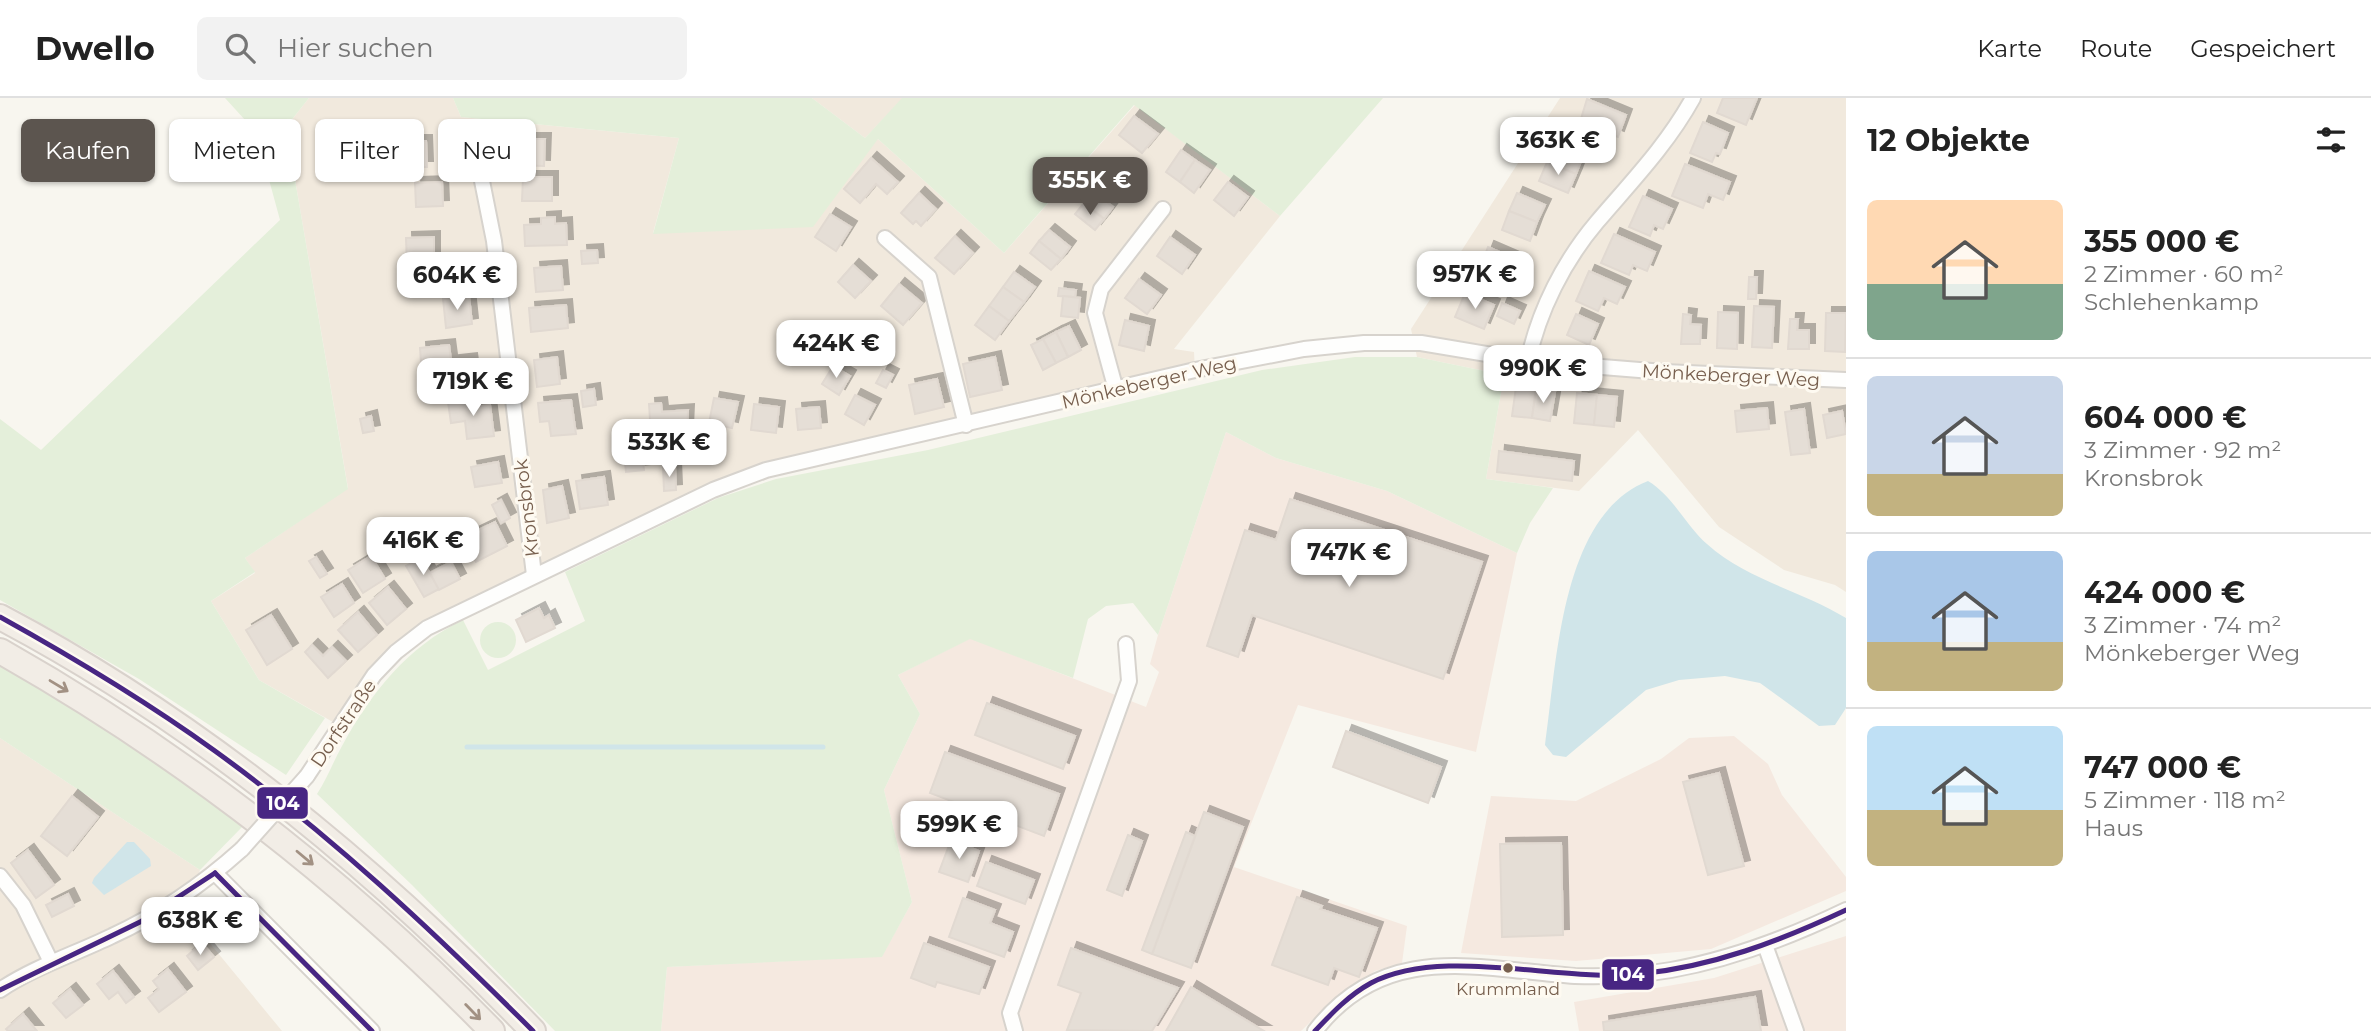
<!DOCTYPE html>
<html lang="de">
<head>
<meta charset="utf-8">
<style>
	body { margin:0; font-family:Montserrat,sans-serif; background:#f2f2f2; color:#222; height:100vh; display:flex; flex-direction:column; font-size:26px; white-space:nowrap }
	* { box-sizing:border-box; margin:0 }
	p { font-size:23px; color:#767676 }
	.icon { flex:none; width:38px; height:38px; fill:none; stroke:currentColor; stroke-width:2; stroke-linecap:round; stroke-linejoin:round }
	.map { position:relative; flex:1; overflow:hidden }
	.panel { display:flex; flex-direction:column; background:#fff; width:525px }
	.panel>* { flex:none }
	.hud { position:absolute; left:21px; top:21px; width:665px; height:63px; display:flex; gap:14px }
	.price { position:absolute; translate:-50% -60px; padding:0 16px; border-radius:14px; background:#fff; color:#222; font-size:23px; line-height:46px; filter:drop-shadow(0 2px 4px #0008) }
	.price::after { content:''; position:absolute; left:50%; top:42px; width:21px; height:16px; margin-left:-10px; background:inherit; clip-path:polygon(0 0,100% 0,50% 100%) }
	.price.current { background:#5c554f; color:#fff }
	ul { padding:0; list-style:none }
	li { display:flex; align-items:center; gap:21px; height:175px; padding:0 21px }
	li+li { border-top:2px solid #e0e0e0 }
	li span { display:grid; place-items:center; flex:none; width:196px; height:140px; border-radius:10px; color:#555 }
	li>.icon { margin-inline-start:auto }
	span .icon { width:84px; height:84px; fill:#fffc; stroke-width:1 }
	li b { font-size:30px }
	h2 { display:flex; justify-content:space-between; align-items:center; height:84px; padding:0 21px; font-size:30px }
	.chip { padding:0 24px; border-radius:10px; background:#fff; box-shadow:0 2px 5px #0004; font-size:24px; line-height:63px }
	.chip.current { background:#5c554f; color:#fff }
	header { display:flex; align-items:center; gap:42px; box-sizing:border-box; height:98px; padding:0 35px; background:#fff; border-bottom:2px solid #e0e0e0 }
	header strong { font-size:33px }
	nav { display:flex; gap:38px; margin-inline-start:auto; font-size:24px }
	.search { width:490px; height:63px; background:#f2f2f2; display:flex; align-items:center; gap:18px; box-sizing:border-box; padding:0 24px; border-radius:10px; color:#767676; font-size:26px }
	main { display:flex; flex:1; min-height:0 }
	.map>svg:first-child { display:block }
	.residential { fill:#f1e9dd }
	.commercial { fill:#f5e9e0 }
	.green { fill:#e4efda }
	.water { fill:#d0e5e9 }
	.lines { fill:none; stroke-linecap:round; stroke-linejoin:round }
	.stream { stroke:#d0e5e9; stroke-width:5 }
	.building { fill:#e5ded6; stroke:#e1d9d1; stroke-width:2; filter:url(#shadow) }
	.minor-casing { stroke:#d7d3cd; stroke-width:18 }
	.trunk-casing { stroke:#d9d2cc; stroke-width:28 }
	.minor { stroke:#fefefd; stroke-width:14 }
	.trunk { stroke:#f2ede6; stroke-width:24 }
	.minor-bridge-casing { stroke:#d7d3cd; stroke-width:18; stroke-linecap:butt }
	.minor-bridge { stroke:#fefefd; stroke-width:14 }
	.bus-1-casing { stroke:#fefaf1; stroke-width:10 }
	.bus-1 { stroke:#482683; stroke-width:5 }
	.oneway { stroke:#a29183 }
	.bus-dot { fill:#775f4e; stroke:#fefaf1; stroke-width:2.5 }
	.labels { text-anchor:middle; stroke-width:6; stroke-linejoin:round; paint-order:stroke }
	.bus-label { font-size:17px; fill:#775f4e; stroke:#fefaf1 }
	.street-label { font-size:19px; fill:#775f4e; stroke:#fefaf1 }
	.line-badge { stroke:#fefaf1; stroke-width:2.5 }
	.badge-label { font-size:19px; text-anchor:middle; font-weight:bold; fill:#fff }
</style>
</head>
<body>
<header>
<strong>Dwello</strong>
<div class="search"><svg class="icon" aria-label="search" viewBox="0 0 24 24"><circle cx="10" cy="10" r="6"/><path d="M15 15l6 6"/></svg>Hier suchen</div>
<nav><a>Karte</a><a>Route</a><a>Gespeichert</a></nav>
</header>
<main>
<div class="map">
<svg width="1846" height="933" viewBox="0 0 1846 933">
	<defs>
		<filter id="shadow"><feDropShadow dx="6" dy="-6" stdDeviation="0" flood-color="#0004"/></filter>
	</defs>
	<rect width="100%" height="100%" fill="#f8f6ef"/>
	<!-- residential -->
	<g class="residential">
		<path d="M309 0H453L461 19 679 40 653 135 878 41 1004 155 1135 7 1280 118 1174 251 1194 254 1195 272 766 372 484 501 396 554 340 628 259 582 211 503 255 475 245 460 348 390 286 29Z"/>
		<path d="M812 0H903L865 40Z"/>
		<path d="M1560 0H1846V494L1835 487 1784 472 1719 429 1638 332 1579 393 1486 381 1504 277 1417 259 1411 231Z"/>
		<path d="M0 640 200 772 185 815 282 933H0Z"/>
	</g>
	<!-- commercial -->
	<g class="commercial">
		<path d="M1226 334 1276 360 1387 393 1517 455 1476 654 1298 607 1234 769 1407 828 1402 865 1375 873 1328 907 1301 933H661L667 869 882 858 912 804 884 692 920 616 898 577 970 540 1146 609 1159 574 1150 566 1158 537Z"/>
		<path d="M1734 638 1768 666 1782 697 1846 779V793L1711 851 1576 863 1461 855 1491 698 1576 703 1661 661 1689 640Z"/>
		<path d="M1846 838V933H1579L1574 904 1714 880Z"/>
	</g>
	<!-- green -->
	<g class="green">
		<path d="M225 0H309L286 29 348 391 245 460 255 474 211 503 259 582 325 620 286 677 139 581 0 502V321L41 352 280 122 256 34Z"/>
		<path d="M453 0H812L865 40 902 0H1383L1280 118 1134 7 1004 155 878 41 813 129 653 136 679 40 461 19Z"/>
		<path d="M1355 259H1417L1504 277 1486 381 1553 390 1530 425 1517 455 1387 393 1276 360 1226 334 1158 537 1133 505 1106 508 1088 521 1073 580 970 541 898 577 920 616 884 692 912 804 882 859 667 869 661 933H555L412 787 317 696C327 681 333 664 342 648 371 595 407 549 463 522L488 572 585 523 565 474 718 400 776 381 928 352 1262 272Z"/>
		<circle cx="498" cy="542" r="18"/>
		<path d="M0 566 89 616 244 727 200 772 0 640Z"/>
	</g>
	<!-- water -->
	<g class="water">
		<path d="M1648 383C1673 398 1686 428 1707 446 1747 482 1802 493 1846 520V610L1835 627 1819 628 1760 585 1725 578 1679 582 1646 592 1566 659 1553 657 1545 647C1557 567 1560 417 1648 383Z"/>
		<path d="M127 744H134L150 761 151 768 104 797 92 785 94 780Z"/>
	</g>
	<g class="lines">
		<!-- stream -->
		<path class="stream" d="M467 649H823"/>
	</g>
	<!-- building -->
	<g class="building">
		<path d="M1723 0H1757L1746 27 1717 15Z"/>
		<path d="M1587 1 1626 17 1618 39 1600 32 1596 42 1577 34Z"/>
		<path d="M1134 18 1158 36 1142 55 1119 37Z"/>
		<path d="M1703 24 1728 35 1720 56 1716 55 1712 64 1690 55Z"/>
		<path d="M387 32H402V43H426L427 69H387Z"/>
		<path d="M516 41H545L544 68 515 67Z"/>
		<path d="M1554 46 1583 58 1576 76 1547 64Z"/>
		<path d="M1181 52 1195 62 1180 84 1166 74Z"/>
		<path d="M871 60 898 84 887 96 876 86 860 105 844 91Z"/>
		<path d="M1195 62 1210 72 1194 95 1180 84Z"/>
		<path d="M494 64 510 65 509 82 493 81Z"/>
		<path d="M1547 64 1576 76 1568 95 1539 83Z"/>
		<path d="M1685 66 1730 84 1723 102 1708 96 1703 110 1672 98Z"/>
		<path d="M523 79H552V103H522Z"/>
		<path d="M442 84 443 108 416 109 415 85Z"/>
		<path d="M1228 84 1248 99 1234 118 1214 102Z"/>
		<path d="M1093 93 1113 109 1104 121 1084 105Z"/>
		<path d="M919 95 936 111 921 128 916 123 913 126 901 115Z"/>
		<path d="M1517 95 1545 107 1537 124 1509 113Z"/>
		<path d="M1643 98 1672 111 1663 131 1654 127 1650 138 1629 129Z"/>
		<path d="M1084 105 1104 121 1095 132 1075 116Z"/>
		<path d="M1509 113 1537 124 1530 143 1502 132Z"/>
		<path d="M830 116 851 129 836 153 815 139Z"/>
		<path d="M555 119V126L566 125 567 147 525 148 524 127 541 126V120Z"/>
		<path d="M1049 132 1070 149 1061 161 1039 143Z"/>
		<path d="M1614 136 1655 154 1647 173 1633 167 1629 177 1601 165Z"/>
		<path d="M955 138 973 155 954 176 935 160Z"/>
		<path d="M434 139V167L407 168 406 140Z"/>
		<path d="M1170 139 1195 157 1182 176 1157 158Z"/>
		<path d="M1039 143 1061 161 1051 172 1030 155Z"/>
		<path d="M1488 149 1516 161 1509 178 1481 167Z"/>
		<path d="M597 152 598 165 582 166 581 153Z"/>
		<path d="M853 167 871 183 855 200 838 184Z"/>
		<path d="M1481 167 1509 178 1502 195 1474 184Z"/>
		<path d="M561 168 563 192 536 194 534 170Z"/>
		<path d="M1589 173 1625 189 1617 206 1604 200 1598 213 1576 203Z"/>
		<path d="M1014 174 1035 189 1024 204 1003 189Z"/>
		<path d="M1749 179H1757L1756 201H1748Z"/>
		<path d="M1139 181 1161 197 1147 216 1125 200Z"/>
		<path d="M471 182 472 196 452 199 450 184Z"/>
		<path d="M899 186 922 205 903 227 881 208Z"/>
		<path d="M1003 189 1024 204 1009 223 989 208Z"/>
		<path d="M1059 190 1076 192 1075 199 1058 198Z"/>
		<path d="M1465 195 1494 207 1484 231 1455 219Z"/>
		<path d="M469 198 472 226 446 230 443 201Z"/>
		<path d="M1063 198 1080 200 1078 220 1061 218Z"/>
		<path d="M1502 205 1520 213 1514 226 1497 218Z"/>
		<path d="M566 207 568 230 531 234 529 210Z"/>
		<path d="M989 208 1009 223 995 242 975 227Z"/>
		<path d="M1754 208 1774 209 1772 250 1752 249Z"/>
		<path d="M1718 214 1738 215 1737 251 1717 250Z"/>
		<path d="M1826 215H1846L1845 254 1825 253Z"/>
		<path d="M1576 216 1598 226 1589 247 1567 237Z"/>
		<path d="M1683 216 1691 217 1690 226 1701 227 1700 246H1681Z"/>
		<path d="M1790 221H1798L1797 232H1809V251H1788Z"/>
		<path d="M1125 222 1149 228 1144 253 1119 247Z"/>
		<path d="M1069 228 1081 252 1068 259 1056 234Z"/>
		<path d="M1056 234 1068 259 1056 265 1043 241Z"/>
		<path d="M1043 241 1056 265 1043 272 1031 247Z"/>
		<path d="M449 247 451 262 421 265 420 250Z"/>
		<path d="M557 259 560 286 537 289 534 262Z"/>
		<path d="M995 259 1002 292 970 299 963 266Z"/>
		<path d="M471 261 475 290 449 293 446 264Z"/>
		<path d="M833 268 850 278 839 297 822 286Z"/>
		<path d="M883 272 893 277 886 290 876 285Z"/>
		<path d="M937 281 944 309 915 316 909 287Z"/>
		<path d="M1516 289 1536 291 1532 320 1512 318Z"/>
		<path d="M594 291 596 307 583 309 581 293Z"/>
		<path d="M1536 291 1555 294 1550 323 1532 320Z"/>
		<path d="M1577 295 1597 297 1594 327 1574 325Z"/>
		<path d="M855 297 875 307 864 327 845 316Z"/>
		<path d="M1597 297 1617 299 1614 329 1594 327Z"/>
		<path d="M714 300 738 304 732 330 709 325Z"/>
		<path d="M473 302V309L490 307 494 338 467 341 465 323 451 325 448 304Z"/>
		<path d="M571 302 576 336 551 338 549 323 540 324 538 305Z"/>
		<path d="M661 305 662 314 688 312 687 334 684 335 685 356 662 358 660 336 651 337 649 306Z"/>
		<path d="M754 306 779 309 776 335 751 332Z"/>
		<path d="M819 309 821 330 798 332 796 311Z"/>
		<path d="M1767 310 1769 331 1737 334 1735 313Z"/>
		<path d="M1804 311 1810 355 1791 357 1785 314Z"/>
		<path d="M1842 313 1846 336 1827 340 1823 317Z"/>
		<path d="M371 318 374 333 363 335 360 321Z"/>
		<path d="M1499 353 1574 363 1572 383 1497 374Z"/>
		<path d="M642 355 644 372 626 374 624 357Z"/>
		<path d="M498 364 502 385 475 389 471 369Z"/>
		<path d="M663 369H675L676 392 664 393Z"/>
		<path d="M604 379 608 407 580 411 576 383Z"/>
		<path d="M562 388 569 420 547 425 543 392Z"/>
		<path d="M1290 401 1482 464 1443 581 1252 517 1238 559 1207 548 1245 432 1276 442Z"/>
		<path d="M501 402 510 420 501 425 492 407Z"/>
		<path d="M495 424 507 448 476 464 464 439Z"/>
		<path d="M435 441 440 449 424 457 420 449Z"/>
		<path d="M371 458 385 481 363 495 348 472Z"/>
		<path d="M316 459 327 476 320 480 309 463Z"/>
		<path d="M421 460 439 491 424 499 406 468Z"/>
		<path d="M451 464 460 481 439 492 430 475Z"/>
		<path d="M342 486 354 505 334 519 321 499Z"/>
		<path d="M388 489 406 511 387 527 369 505Z"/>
		<path d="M539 510 544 520 549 517 555 530 526 544 516 522Z"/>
		<path d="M358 514 377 537 358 554 338 532Z"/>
		<path d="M271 517 292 551 267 567 246 532Z"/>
		<path d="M312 547 323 558 332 549 346 563 328 580 305 554Z"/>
		<path d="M987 605 1075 638 1063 671 975 637Z"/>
		<path d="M1346 633 1441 669 1428 705 1333 669Z"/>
		<path d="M945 654 1059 696 1044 738 930 695Z"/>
		<path d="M1719 675 1744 768 1708 777 1683 684Z"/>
		<path d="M72 698 98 719 67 758 41 738Z"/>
		<path d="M1204 714 1243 729 1191 870 1152 856Z"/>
		<path d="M1186 734 1195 738 1152 856 1142 852Z"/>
		<path d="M1128 737 1142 743 1122 798 1107 792Z"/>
		<path d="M951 742 979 753 968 784 939 774Z"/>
		<path d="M1561 745 1563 837 1502 839 1500 746Z"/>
		<path d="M28 752 54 787 36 800 11 765Z"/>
		<path d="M986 764 1034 782 1025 806 977 788Z"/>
		<path d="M68 796 74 808 52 819 46 807Z"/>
		<path d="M1297 799 1322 808 1320 811 1377 830 1359 879 1334 870 1328 887 1272 867Z"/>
		<path d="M963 800 995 812 990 825 1013 834 1004 859 949 839Z"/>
		<path d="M202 845 214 859 198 872 187 858Z"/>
		<path d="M924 845 989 869 979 896 937 884 935 889 911 880Z"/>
		<path d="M1071 850 1178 890 1152 933 1067 932 1081 895 1058 887Z"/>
		<path d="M168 871 186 894 159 914 148 900 159 891 153 883Z"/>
		<path d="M113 873 134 899 126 905 118 894 109 901 97 886Z"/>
		<path d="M1191 889 1264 933H1166Z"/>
		<path d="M70 891 83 907 66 920 53 905Z"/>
		<path d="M1755 899 1761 933H1604L1603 924Z"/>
		<path d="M23 916 37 933H8L6 931Z"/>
	</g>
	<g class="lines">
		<!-- minor casing -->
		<g class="minor-casing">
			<g id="minor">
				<path d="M476 53 494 143 534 477"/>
				<path d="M885 140 929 179 966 327"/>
				<path d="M1528 263C1539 212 1564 163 1597 124 1632 83 1667 47 1693 0"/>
				<path d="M1116 292 1095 215 1101 191 1163 111"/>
				<path d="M307 678 374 577 396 554 427 530 713 392 766 372 1195 272 1304 251 1364 245H1421L1528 263 1664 274 1846 282"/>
				<path d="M215 775 372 933"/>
				<path d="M0 778 23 807 51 864"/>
				<path d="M1765 847 1796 933"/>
				<path d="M0 892C34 869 75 856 112 838 160 816 203 786 242 751"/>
				<path d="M1015 933 1010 915 1129 583 1126 546"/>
				<path d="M1315 933C1385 842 1478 871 1575 878 1605 879 1642 877 1671 872 1732 861 1790 839 1846 812"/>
			</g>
		</g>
		<!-- trunk casing -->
		<g class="trunk-casing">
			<g id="trunk">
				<path d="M0 519C201 625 376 770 533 933"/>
				<path d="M0 553C182 656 346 783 492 933"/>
			</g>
		</g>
		<!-- minor -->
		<use href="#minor" class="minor"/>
		<!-- trunk -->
		<use href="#trunk" class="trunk"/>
		<!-- minor-bridge casing -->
		<g class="minor-bridge-casing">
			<path id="minor-bridge" d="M242 751 307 678"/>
		</g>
		<!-- minor-bridge -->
		<use href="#minor-bridge" class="minor-bridge"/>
		<!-- bus-1 casing -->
		<g class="bus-1-casing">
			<g id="bus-1">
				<path d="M0 519C74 560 147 604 215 653 330 736 433 833 533 933"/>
				<path d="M215 775 372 933"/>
				<path d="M0 892 140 824 215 775"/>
				<path d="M1315 933C1332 915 1349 897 1371 885 1443 848 1557 884 1639 876 1712 869 1780 843 1846 812"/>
			</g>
		</g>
		<!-- bus-1 -->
		<use href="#bus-1" class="bus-1"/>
	</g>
	<!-- one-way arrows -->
	<defs><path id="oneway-shaft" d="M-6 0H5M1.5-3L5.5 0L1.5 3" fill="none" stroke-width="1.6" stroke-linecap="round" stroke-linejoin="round" transform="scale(1.75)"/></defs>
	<g class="oneway">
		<use href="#oneway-shaft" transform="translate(59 588) rotate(31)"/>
		<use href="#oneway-shaft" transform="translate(305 760) rotate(40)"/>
		<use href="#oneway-shaft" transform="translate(473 914) rotate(46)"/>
	</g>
	<!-- markers -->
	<circle class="bus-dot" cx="1508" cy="870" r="6"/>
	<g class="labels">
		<!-- bus labels -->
		<g class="bus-label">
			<text x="1508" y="897">Krummland</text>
		</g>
		<!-- street labels -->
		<g class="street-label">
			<text transform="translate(1731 277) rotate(3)" y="7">Mönkeberger Weg</text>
			<text transform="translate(1149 284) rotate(-13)" y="7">Mönkeberger Weg</text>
			<text transform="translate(526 410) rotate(-97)" y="7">Kronsbrok</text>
			<text transform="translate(343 625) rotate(-56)" y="7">Dorfstraße</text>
		</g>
	</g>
	<g class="line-badge">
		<rect x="256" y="688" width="53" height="34" rx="7" fill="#482683"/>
		<rect x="1601" y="860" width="54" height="33" rx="7" fill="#482683"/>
	</g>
	<g class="badge-label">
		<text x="283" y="712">104</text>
		<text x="1628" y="883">104</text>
	</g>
</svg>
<b class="price" style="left:1558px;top:79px">363K €</b>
<b class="price current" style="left:1090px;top:119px">355K €</b>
<b class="price" style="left:1475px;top:213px">957K €</b>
<b class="price" style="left:457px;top:214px">604K €</b>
<b class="price" style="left:836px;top:282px">424K €</b>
<b class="price" style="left:1543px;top:307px">990K €</b>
<b class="price" style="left:473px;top:320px">719K €</b>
<b class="price" style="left:669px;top:381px">533K €</b>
<b class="price" style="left:423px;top:479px">416K €</b>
<b class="price" style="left:1349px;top:491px">747K €</b>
<b class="price" style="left:959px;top:763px">599K €</b>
<b class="price" style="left:200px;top:859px">638K €</b>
<div class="hud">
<a class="chip current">Kaufen</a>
<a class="chip">Mieten</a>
<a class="chip">Filter</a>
<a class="chip">Neu</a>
</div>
</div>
<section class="panel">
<h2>12 Objekte<svg class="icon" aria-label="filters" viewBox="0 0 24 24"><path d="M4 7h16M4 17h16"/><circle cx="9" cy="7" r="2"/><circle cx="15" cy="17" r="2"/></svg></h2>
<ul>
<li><span style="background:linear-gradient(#ffd9b3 60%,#7fa58c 0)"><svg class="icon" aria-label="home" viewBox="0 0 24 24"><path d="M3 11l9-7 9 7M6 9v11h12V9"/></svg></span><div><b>355 000 €</b><p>2 Zimmer · 60 m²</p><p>Schlehenkamp</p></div></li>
<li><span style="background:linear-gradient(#c9d6e8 70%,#c2b280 0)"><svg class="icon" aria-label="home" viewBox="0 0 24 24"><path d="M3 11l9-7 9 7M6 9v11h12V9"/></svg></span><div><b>604 000 €</b><p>3 Zimmer · 92 m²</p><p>Kronsbrok</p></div></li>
<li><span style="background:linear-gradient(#a9c7e8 65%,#c2b280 0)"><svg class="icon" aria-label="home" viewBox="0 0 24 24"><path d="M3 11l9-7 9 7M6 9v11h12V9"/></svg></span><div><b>424 000 €</b><p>3 Zimmer · 74 m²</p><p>Mönkeberger Weg</p></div></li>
<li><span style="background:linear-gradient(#bfe0f5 60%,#c2b280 0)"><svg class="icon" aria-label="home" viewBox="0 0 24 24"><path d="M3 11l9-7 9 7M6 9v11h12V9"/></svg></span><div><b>747 000 €</b><p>5 Zimmer · 118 m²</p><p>Haus</p></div></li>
</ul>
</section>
</main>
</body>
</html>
